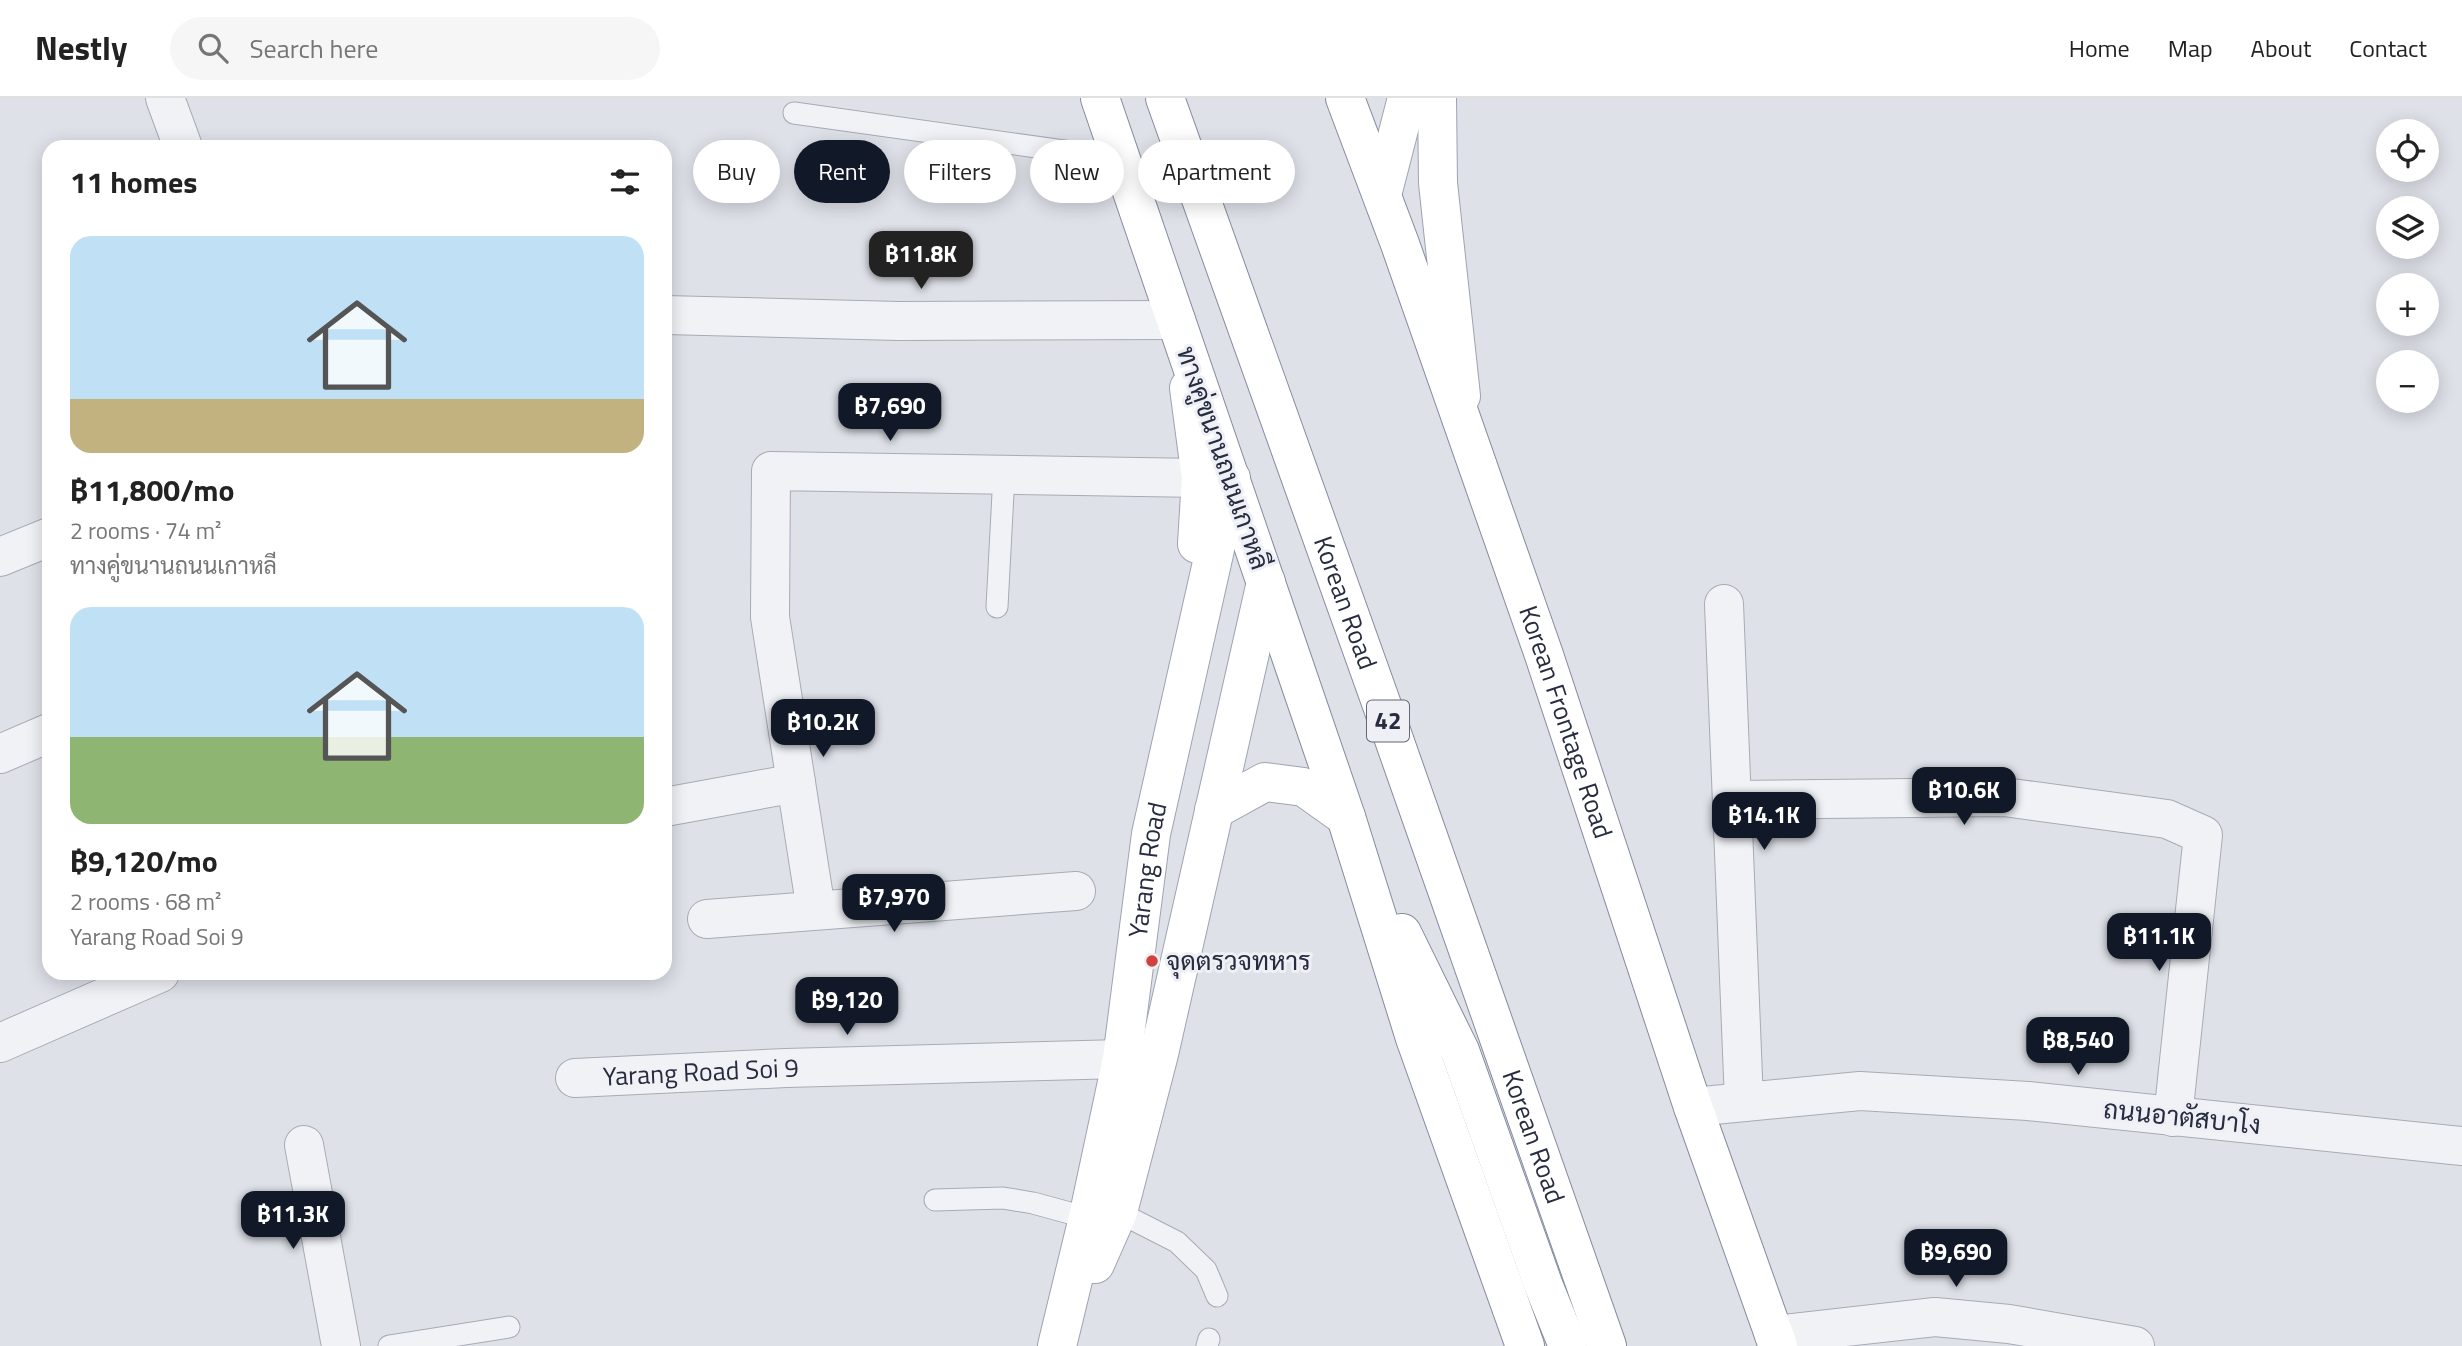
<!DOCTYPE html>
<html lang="en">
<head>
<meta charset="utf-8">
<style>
	body { margin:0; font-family:"Titillium Web",Sarabun,sans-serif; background:#f6f6f6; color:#222; height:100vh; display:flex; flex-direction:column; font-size:26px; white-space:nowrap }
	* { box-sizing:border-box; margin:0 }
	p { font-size:23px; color:#767676 }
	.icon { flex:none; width:38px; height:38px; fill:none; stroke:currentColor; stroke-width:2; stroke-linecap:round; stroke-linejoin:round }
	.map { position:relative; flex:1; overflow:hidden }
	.panel { position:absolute; left:42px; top:42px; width:630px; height:840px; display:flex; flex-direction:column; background:#fff; border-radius:21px; box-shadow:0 4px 18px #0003 }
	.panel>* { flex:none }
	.top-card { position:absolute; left:693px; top:42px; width:665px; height:63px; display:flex; gap:14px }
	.buttons { position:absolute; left:2376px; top:21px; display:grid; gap:14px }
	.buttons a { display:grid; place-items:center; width:63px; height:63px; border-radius:50%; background:#fff; box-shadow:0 4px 18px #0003; font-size:35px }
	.price { position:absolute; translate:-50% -60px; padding:0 16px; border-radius:14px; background:#111827; color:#fff; font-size:23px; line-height:46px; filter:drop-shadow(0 2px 4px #0008) }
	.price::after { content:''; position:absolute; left:50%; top:42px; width:21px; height:16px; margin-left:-10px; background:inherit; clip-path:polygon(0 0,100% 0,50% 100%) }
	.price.on { background:#222; color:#fff }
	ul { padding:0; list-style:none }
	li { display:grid; align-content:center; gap:14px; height:371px; padding:0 28px }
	li span { display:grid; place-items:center; height:217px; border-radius:21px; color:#555 }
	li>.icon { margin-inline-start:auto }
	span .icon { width:126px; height:126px; fill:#fffc; stroke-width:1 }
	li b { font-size:30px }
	h2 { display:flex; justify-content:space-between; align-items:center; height:84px; padding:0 28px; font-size:30px }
	.pill { padding:0 24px; border-radius:32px; background:#fff; box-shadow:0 4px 18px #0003; font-size:24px; line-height:63px }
	.pill.on { background:#111827; color:#fff }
	header { display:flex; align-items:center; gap:42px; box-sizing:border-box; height:98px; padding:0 35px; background:#fff; border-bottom:2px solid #e0e0e0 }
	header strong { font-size:33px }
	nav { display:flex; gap:38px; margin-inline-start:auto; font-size:24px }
	.search { width:490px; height:63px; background:#f6f6f6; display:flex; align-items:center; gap:18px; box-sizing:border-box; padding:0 24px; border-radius:38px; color:#767676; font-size:26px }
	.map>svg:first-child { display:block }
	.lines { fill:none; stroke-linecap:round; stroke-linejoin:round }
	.lane-casing { stroke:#a7abb6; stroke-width:23 }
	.street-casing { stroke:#a7abb6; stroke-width:40 }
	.primary-casing { stroke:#9da3b4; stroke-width:40 }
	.highway-casing { stroke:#858b9f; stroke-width:40 }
	.lane { stroke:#f1f2f6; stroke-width:21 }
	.street { stroke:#f1f2f6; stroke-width:38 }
	.primary { stroke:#fff; stroke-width:38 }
	.highway { stroke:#fff; stroke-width:38 }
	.poi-dot { fill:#d1423f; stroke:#eef0f6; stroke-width:2.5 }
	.labels { text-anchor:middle; stroke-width:6; stroke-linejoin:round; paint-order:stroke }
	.shield { fill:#eef0f6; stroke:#636777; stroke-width:2 }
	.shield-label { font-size:24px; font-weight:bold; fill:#272c40 }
	.street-label { font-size:26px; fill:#272c40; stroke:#eef0f6 }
	.poi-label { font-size:26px; fill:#272c40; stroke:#eef0f6; text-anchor:start }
</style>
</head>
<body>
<header>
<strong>Nestly</strong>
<div class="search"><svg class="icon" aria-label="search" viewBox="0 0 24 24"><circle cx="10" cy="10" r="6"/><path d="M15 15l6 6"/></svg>Search here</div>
<nav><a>Home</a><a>Map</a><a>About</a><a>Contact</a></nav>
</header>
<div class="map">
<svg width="2462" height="1248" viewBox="0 0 2462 1248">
	<rect width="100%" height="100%" fill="#dee1e8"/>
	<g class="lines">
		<!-- lane casing -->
		<g class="lane-casing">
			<g id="lane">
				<path d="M794 15 1121 61"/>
				<path d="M997 509 1004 376"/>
				<path d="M935 1102 1003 1100 1033 1105 1088 1120"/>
				<path d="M1118 1114 1177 1144 1206 1172 1217 1198"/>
				<path d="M389 1248 509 1229"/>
				<path d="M1207 1248 1209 1241"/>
			</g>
		</g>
		<!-- street casing -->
		<g class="street-casing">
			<g id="street">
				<path d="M165 0 183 49"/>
				<path d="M665 217 899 223 1176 222"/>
				<path d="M0 459 49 439"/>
				<path d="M1724 506 1744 1004"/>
				<path d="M0 656 49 635"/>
				<path d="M1732 702 2004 699 2167 721 2203 737 2173 1019"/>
				<path d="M665 709 796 685"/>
				<path d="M816 812 770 519 771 373 1201 380"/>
				<path d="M707 821 1076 793"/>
				<path d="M0 945 160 875"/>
				<path id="s1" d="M575 980 786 970 1122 961"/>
				<path d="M1693 1009 1860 993 2028 1003 2462 1048"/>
				<path d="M304 1047 341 1248"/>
				<path d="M1774 1237 1935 1219 2009 1226 2135 1248"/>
			</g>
		</g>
		<!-- primary casing -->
		<g class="primary-casing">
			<g id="primary">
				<path d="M1437 0 1438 85 1461 298"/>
				<path d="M1382 97 1407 0"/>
				<path d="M1189 290 1201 380 1197 446"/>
				<path d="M1214 712 1265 684 1304 689 1346 719"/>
				<path d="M1095 1166 1118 1114 1159 956 1266 484"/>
				<path id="s2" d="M1057 1248 1088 1120 1122 961 1151 736 1231 380"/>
			</g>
		</g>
		<!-- highway casing -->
		<g class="highway-casing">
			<g id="highway">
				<path d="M1100 0 1346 719 1415 940 1525 1248"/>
				<path id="s3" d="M1165 0 1383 610 1607 1248"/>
				<path id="s4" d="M1345 0 1400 146 1544 557 1693 1009 1778 1248"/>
				<path d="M1402 835 1460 953 1543 1186 1568 1248"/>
			</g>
		</g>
		<!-- lane -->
		<use href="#lane" class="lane"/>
		<!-- street -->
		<use href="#street" class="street"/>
		<!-- primary -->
		<use href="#primary" class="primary"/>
		<!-- highway -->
		<use href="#highway" class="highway"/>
	</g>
	<!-- markers -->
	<circle class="poi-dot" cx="1152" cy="863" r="7"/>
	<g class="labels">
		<!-- shield labels -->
		<rect class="shield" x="1367" y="602.5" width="42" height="41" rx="5"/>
		<g class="shield-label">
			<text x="1388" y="631">42</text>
		</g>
		<!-- street labels -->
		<g class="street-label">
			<text transform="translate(1223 360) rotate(71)" y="9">ทางคู่ขนานถนนเกาหลี</text>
			<text dy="9" stroke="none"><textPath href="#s3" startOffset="536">Korean Road</textPath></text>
			<text dy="9" stroke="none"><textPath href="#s4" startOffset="662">Korean Frontage Road</textPath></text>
			<text dy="9" stroke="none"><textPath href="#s2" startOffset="485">Yarang Road</textPath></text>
			<text dy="9" stroke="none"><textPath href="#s1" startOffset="126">Yarang Road Soi 9</textPath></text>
			<text transform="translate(2182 1019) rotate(6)" y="9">ถนนอาตัสบาโง</text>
			<text dy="9" stroke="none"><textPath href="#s3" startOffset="1102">Korean Road</textPath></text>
		</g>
		<!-- poi labels -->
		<g class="poi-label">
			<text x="1166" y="872">จุดตรวจทหาร</text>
		</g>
	</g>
</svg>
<div class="buttons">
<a><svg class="icon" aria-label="locate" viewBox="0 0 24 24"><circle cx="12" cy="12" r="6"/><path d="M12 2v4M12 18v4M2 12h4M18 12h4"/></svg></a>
<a><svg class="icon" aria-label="layers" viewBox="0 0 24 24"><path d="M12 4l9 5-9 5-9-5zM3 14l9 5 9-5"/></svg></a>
<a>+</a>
<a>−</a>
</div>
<b class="price on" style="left:921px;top:193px">฿11.8K</b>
<b class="price" style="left:890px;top:345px">฿7,690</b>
<b class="price" style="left:823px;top:661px">฿10.2K</b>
<b class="price" style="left:1964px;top:729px">฿10.6K</b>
<b class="price" style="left:1764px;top:754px">฿14.1K</b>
<b class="price" style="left:894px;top:836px">฿7,970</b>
<b class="price" style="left:2159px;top:875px">฿11.1K</b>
<b class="price" style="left:847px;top:939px">฿9,120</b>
<b class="price" style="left:2078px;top:979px">฿8,540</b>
<b class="price" style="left:293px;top:1153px">฿11.3K</b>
<b class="price" style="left:1956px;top:1191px">฿9,690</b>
<div class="top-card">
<a class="pill">Buy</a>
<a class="pill on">Rent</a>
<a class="pill">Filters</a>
<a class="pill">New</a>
<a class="pill">Apartment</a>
</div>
<section class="panel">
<h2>11 homes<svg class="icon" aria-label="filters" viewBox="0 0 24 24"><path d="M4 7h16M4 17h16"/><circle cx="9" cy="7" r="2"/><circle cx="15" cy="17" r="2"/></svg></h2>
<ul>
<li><span style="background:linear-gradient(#bfe0f5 75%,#c2b280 0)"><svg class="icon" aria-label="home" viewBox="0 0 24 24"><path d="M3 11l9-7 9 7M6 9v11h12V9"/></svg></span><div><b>฿11,800/mo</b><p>2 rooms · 74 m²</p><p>ทางคู่ขนานถนนเกาหลี</p></div></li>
<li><span style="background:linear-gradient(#bfe0f5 60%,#8fb573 0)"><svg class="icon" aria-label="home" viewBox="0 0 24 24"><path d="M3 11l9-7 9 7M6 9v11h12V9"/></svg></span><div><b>฿9,120/mo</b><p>2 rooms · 68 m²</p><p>Yarang Road Soi 9</p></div></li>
</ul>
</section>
</div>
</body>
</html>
